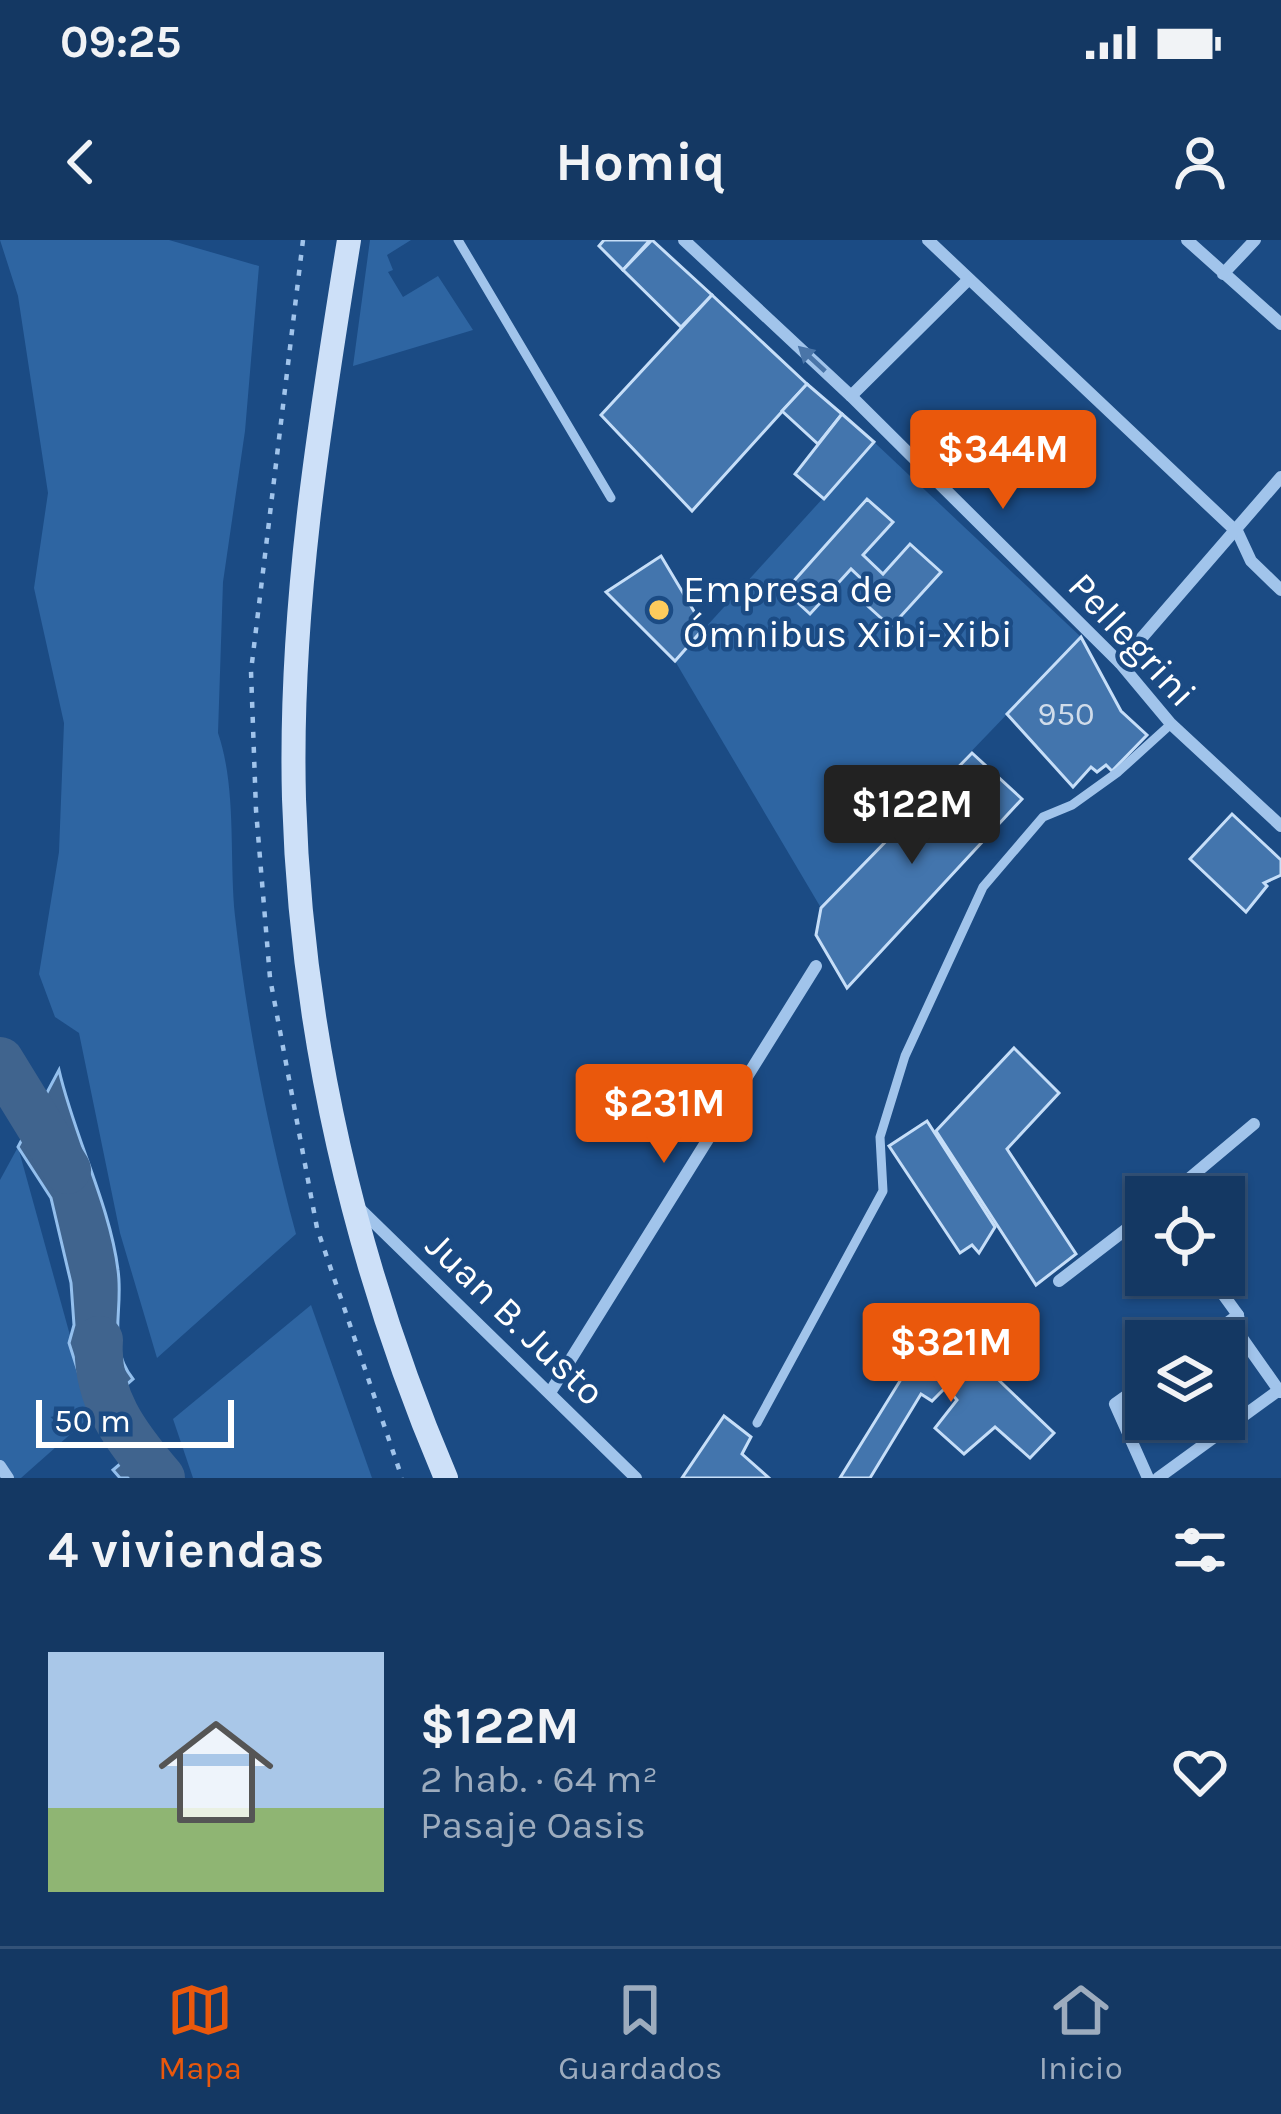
<!DOCTYPE html>
<html lang="es">
<head>
<meta charset="utf-8">
<style>
	body { margin:0; font-family:Karla,sans-serif; background:#1d3f69; color:#f1f3f6; height:100vh; display:flex; flex-direction:column; font-size:45px; white-space:nowrap }
	* { box-sizing:border-box; margin:0 }
	p { font-size:39px; color:#9dacbe }
	.icon { flex:none; width:66px; height:66px; fill:none; stroke:currentColor; stroke-width:2; stroke-linecap:round; stroke-linejoin:round }
	.map { position:relative; height:1238px; overflow:hidden }
	.sheet { display:flex; flex-direction:column; background:#143863; flex:1 }
	.sheet>* { flex:none }
	.buttons { position:absolute; left:1125px; top:936px; display:grid; gap:24px }
	.buttons a { display:grid; place-items:center; width:120px; height:120px; border-radius:0px; background:#143863; box-shadow:0 3px 9px #0004,0 0 0 3px #335278; font-size:60px }
	.scale { position:absolute; left:36px; bottom:30px; width:198px; box-sizing:border-box; padding-left:12px; border:6px solid #fff; border-top:0; font-size:33px; line-height:42px; white-space:nowrap; color:#fff; -webkit-text-stroke:9px #1b4b84; paint-order:stroke }
	.price { position:absolute; translate:-50% -102px; padding:0 27px; border-radius:12px; background:#ea580c; color:#fff; font-size:39px; line-height:78px; filter:drop-shadow(0 3px 6px #0008) }
	.price::after { content:''; position:absolute; left:50%; top:72px; width:36px; height:27px; margin-left:-18px; background:inherit; clip-path:polygon(0 0,100% 0,50% 100%) }
	.price.selected { background:#222; color:#fff }
	ul { padding:0; list-style:none }
	li { display:flex; align-items:center; gap:36px; height:300px; padding:0 48px }
	li+li { border-top:3px solid #335278 }
	li span { display:grid; place-items:center; flex:none; width:336px; height:240px; border-radius:0px; color:#555 }
	li>.icon { margin-inline-start:auto }
	span .icon { width:144px; height:144px; fill:#fffc; stroke-width:1 }
	li b { font-size:51px }
	h2 { display:flex; justify-content:space-between; align-items:center; height:144px; padding:0 48px; font-size:51px }
	.status { display:flex; justify-content:space-between; align-items:center; height:84px; padding:0 60px; background:#143863; direction:ltr }
	.status svg { height:33px; fill:currentColor }
	header { display:flex; justify-content:space-between; align-items:center; height:156px; padding:0 48px; background:#143863; font-size:54px; font-weight:700 }
	.dock { display:flex; justify-content:space-around; align-items:center; height:168px; border-top:3px solid #335278; background:#143863; font-size:33px; color:#9dacbe }
	.dock a { display:grid; justify-items:center; gap:6px }
	.dock .selected { color:#ea580c }
	.map>svg:first-child { display:block }
	.green { fill:#2e65a2 }
	.water { fill:#40648e; stroke:#93bfed; stroke-width:3 }
	.lines { fill:none; stroke-linecap:round; stroke-linejoin:round }
	.river { stroke:#40648e; stroke-width:48 }
	.building { fill:#4375ad; stroke:#c6def8; stroke-width:3 }
	.path { stroke:#a1c4eb; stroke-width:4.5; stroke-dasharray:6 9; stroke-linecap:butt }
	.lane { stroke:#a1c4eb; stroke-width:9 }
	.street { stroke:#a1c4eb; stroke-width:12 }
	.secondary { stroke:#cde0f8; stroke-width:24 }
	.oneway { fill:#4a75a8 }
	.poi-dot { fill:#fdcb5d; stroke:#1b4b84; stroke-width:4.5 }
	.labels { text-anchor:middle; stroke-width:9; stroke-linejoin:round; paint-order:stroke }
	.number-label { font-size:33px; fill:#d0dcea }
	.poi-label { font-size:39px; fill:#fff; stroke:#1b4b84; text-anchor:start }
	.street-label { font-size:39px; fill:#fff; stroke:#1b4b84 }
</style>
</head>
<body>
<div class="status"><b>09:25</b><svg viewBox="0 0 49 12"><path d="M0 12V9h3v3zM5 12V6h3v6zM10 12V3h3v9zM15 12V0h3v12zM26 1h20v11H26zM47 4h2v5h-2z"/></svg></div>
<header><svg class="icon" aria-label="back" viewBox="0 0 24 24"><path d="M15 5l-7 7 7 7"/></svg>Homiq<svg class="icon" aria-label="person" viewBox="0 0 24 24"><circle cx="12" cy="8" r="4"/><path d="M4 21q1-7 8-7t8 7"/></svg></header>
<div class="map">
<svg width="1281" height="1238" viewBox="0 0 1281 1238">
	<rect width="100%" height="100%" fill="#1b4b84"/>
	<!-- green -->
	<g class="green">
		<path d="M0 0H169L259 26 245 191 223 342 218 493C237 549 229 617 235 676 247 784 268 890 296 994L157 1118 120 993 79 793 55 777 39 734 59 612 64 483 34 348 48 253 18 56Z"/>
		<path d="M370 0H411L387 15 393 30 388 32 403 57 438 36 473 90 353 126Z"/>
		<path d="M874 202 1081 397 821 668 675 421Z"/>
		<path d="M18 907 92 1175 21 1238H0V940Z"/>
		<path d="M311 1065 372 1238H193L173 1179Z"/>
	</g>
	<!-- water -->
	<g class="water">
		<path d="M59 830C74 896 110 965 118 1030 124 1071 106 1105 133 1139L92 1175 69 1103 74 1085 71 1043 51 958 18 907Z"/>
		<path d="M152 1197 180 1238H120L113 1230Z"/>
	</g>
	<g class="lines">
		<!-- river -->
		<g class="river">
			<path d="M0 821 67 930"/>
			<path d="M99 1100C95 1157 126 1197 161 1238"/>
		</g>
	</g>
	<!-- building -->
	<g class="building">
		<path d="M604 0H650L623 30 599 6Z"/>
		<path d="M652 0 712 55 681 87 623 30Z"/>
		<path d="M712 55 807 144 692 271 601 175Z"/>
		<path d="M807 144 842 174 818 204 782 171Z"/>
		<path d="M842 174 874 202 824 259 795 234Z"/>
		<path d="M867 259 893 282 863 315 883 334 910 304 941 332 891 387 860 359 871 348 851 329 810 374 785 351Z"/>
		<path d="M661 316 704 388 675 421 606 352Z"/>
		<path d="M1081 397 1121 471 1147 495 1112 531 1106 525 1097 532 1091 527 1073 547 1007 474Z"/>
		<path d="M972 513 1022 559 847 748 816 695 821 668Z"/>
		<path d="M1232 574 1281 620V635L1264 643 1267 646 1246 672 1190 619Z"/>
		<path d="M1014 808 1059 853 1007 909 1076 1014 1036 1045 936 891Z"/>
		<path d="M927 881 995 987 979 1013 972 1005 960 1013 889 906Z"/>
		<path d="M937 1081 1054 1193 1030 1218 995 1187 964 1214 935 1188 957 1160 946 1147 932 1161 921 1154 870 1238H840Z"/>
		<path d="M724 1176 751 1197 742 1214 769 1238H682Z"/>
	</g>
	<g class="lines">
		<!-- path -->
		<path class="path" d="M303 0 251 431 256 570 270 738 317 988 402 1238"/>
		<!-- lane -->
		<g class="lane">
			<path d="M458 0 611 258"/>
			<path d="M757 1183 883 951 880 897 905 816 983 647 1043 577 1072 565 1118 532 1171 484"/>
		</g>
		<!-- street -->
		<g class="street">
			<path d="M684 0 851 156 1120 423 1171 484 1281 586"/>
			<path d="M928 0 1238 293 1251 321 1281 350"/>
			<path d="M1187 0 1281 84"/>
			<path d="M1223 34 1255 0"/>
			<path d="M851 156 968 40"/>
			<path d="M1120 423 1281 237"/>
			<path d="M1167 957 1254 884"/>
			<path d="M358 967 636 1238"/>
			<path d="M1209 1035 1238 1075 1242 1098 1280 1152"/>
			<path d="M1059 1041 1146 974"/>
			<path d="M1202 1101 1238 1075"/>
			<path d="M1146 1142 1115 1164 1148 1238"/>
			<path d="M551 1151 816 726"/>
			<path d="M0 1226 8 1238"/>
			<path d="M1158 1238 1279 1150"/>
		</g>
		<!-- secondary -->
		<path class="secondary" d="M349 0C319 185 289 372 294 559 301 791 355 1025 446 1238"/>
	</g>
	<!-- one-way arrows -->
	<defs><path id="oneway-solid" d="M-6-.8H1V-3.2L6.5 0L1 3.2V.8H-6Z" transform="scale(3)"/></defs>
	<use class="oneway" href="#oneway-solid" transform="translate(812 119) rotate(-137)"/>
	<!-- markers -->
	<circle class="poi-dot" cx="659" cy="370" r="12"/>
	<g class="labels">
		<!-- number labels -->
		<g class="number-label">
			<text x="1066" y="485">950</text>
		</g>
		<!-- poi labels -->
		<g class="poi-label">
			<text x="683" y="362">Empresa de<tspan x="683" dy="45">Ómnibus Xibi-Xibi</tspan></text>
		</g>
		<!-- street labels -->
		<g class="street-label">
			<text transform="translate(1133 399) rotate(47)" y="14">Pellegrini</text>
			<text transform="translate(516 1078) rotate(44)" y="14">Juan B. Justo</text>
		</g>
	</g>
</svg>
<div class="buttons">
<a><svg class="icon" aria-label="locate" viewBox="0 0 24 24"><circle cx="12" cy="12" r="6"/><path d="M12 2v4M12 18v4M2 12h4M18 12h4"/></svg></a>
<a><svg class="icon" aria-label="layers" viewBox="0 0 24 24"><path d="M12 4l9 5-9 5-9-5zM3 14l9 5 9-5"/></svg></a>
</div>
<div class="scale">50 m</div>
<b class="price" style="left:1003px;top:272px">$344M</b>
<b class="price selected" style="left:912px;top:627px">$122M</b>
<b class="price" style="left:664px;top:926px">$231M</b>
<b class="price" style="left:951px;top:1165px">$321M</b>
</div>
<section class="sheet">
<h2>4 viviendas<svg class="icon" aria-label="filters" viewBox="0 0 24 24"><path d="M4 7h16M4 17h16"/><circle cx="9" cy="7" r="2"/><circle cx="15" cy="17" r="2"/></svg></h2>
<ul>
<li><span style="background:linear-gradient(#a9c7e8 65%,#8fb573 0)"><svg class="icon" aria-label="home" viewBox="0 0 24 24"><path d="M3 11l9-7 9 7M6 9v11h12V9"/></svg></span><div><b>$122M</b><p>2 hab. · 64 m²</p><p>Pasaje Oasis</p></div><svg class="icon" aria-label="heart" viewBox="0 0 24 24"><path d="M12 20l-8-8c-3-5 5-10 8-4 3-6 11-1 8 4z"/></svg></li>
</ul>
</section>
<nav class="dock">
<a class="selected"><svg class="icon" aria-label="map" viewBox="0 0 24 24"><path d="M3 6l6-2 6 2 6-2v14l-6 2-6-2-6 2zM9 4v14M15 6v14"/></svg>Mapa</a>
<a><svg class="icon" aria-label="saved" viewBox="0 0 24 24"><path d="M7 4h10v16l-5-4-5 4z"/></svg>Guardados</a>
<a><svg class="icon" aria-label="home" viewBox="0 0 24 24"><path d="M3 11l9-7 9 7M6 9v11h12V9"/></svg>Inicio</a>
</nav>
</body>
</html>
